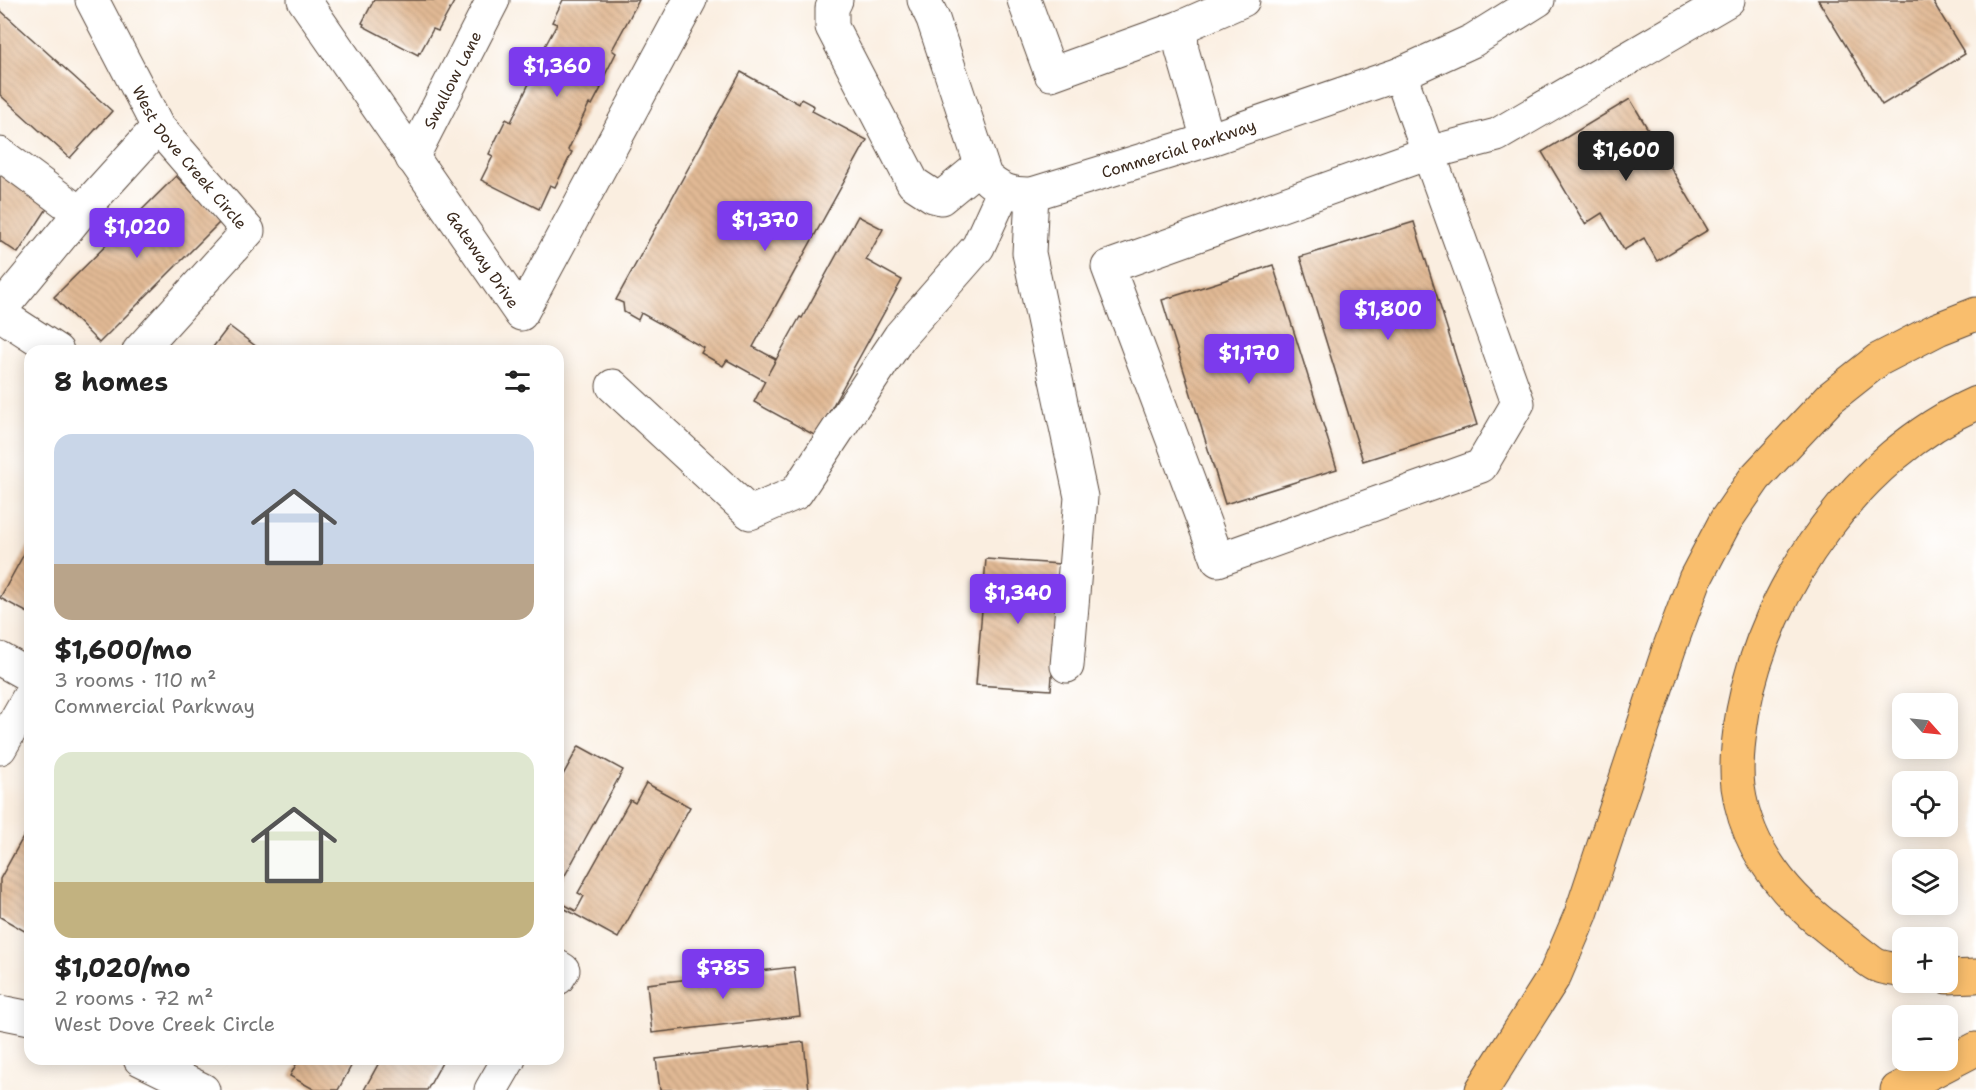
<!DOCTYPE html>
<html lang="en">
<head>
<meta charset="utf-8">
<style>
	body { margin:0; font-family:"Shantell Sans",sans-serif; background:#f2f2f2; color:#222; height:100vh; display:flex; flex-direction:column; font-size:22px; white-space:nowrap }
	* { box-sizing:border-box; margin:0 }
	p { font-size:20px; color:#767676 }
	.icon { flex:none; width:33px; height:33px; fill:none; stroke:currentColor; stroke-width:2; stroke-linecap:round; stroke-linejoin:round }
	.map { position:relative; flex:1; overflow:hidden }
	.side { position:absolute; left:24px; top:345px; width:540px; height:720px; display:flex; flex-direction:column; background:#fff; border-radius:18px; box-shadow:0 3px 15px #0003 }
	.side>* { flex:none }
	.needle { width:39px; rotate:117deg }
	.fabs { position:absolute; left:1892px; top:693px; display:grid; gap:12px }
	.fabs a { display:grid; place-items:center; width:66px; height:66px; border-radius:12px; background:#fff; box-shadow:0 3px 15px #0003; font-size:30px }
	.price { position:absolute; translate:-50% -51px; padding:0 14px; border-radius:6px; background:#7c3aed; color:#fff; font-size:20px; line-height:39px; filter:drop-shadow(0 2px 3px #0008) }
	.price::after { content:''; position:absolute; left:50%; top:36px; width:18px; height:14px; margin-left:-9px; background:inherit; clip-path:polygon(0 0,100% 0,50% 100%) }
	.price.selected { background:#222; color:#fff }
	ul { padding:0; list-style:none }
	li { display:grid; align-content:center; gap:12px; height:318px; padding:0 30px }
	li span { display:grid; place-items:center; height:186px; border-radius:18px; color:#555 }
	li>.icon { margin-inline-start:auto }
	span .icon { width:108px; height:108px; fill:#fffc; stroke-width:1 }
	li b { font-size:26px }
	h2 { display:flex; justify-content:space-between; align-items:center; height:72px; padding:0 30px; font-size:26px }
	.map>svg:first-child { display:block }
	.building { fill:url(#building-back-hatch) }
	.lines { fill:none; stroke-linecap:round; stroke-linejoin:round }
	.minor-casing { stroke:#58473b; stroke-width:35 }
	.highway-casing { stroke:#58473b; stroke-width:35 }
	.minor { stroke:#fff; stroke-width:33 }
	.highway { stroke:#f9be6d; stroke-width:33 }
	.labels { text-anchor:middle; stroke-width:6; stroke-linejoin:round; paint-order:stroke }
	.street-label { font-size:16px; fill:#3b2a1e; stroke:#fff }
</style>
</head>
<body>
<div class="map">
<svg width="1976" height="1090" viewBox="0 0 1976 1090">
	<defs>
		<pattern id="building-back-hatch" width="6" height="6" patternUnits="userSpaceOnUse" patternTransform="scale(1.5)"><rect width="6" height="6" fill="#e1b994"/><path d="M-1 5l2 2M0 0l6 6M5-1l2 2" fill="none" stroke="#c29f7f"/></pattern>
	</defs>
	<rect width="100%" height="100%" fill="#fff"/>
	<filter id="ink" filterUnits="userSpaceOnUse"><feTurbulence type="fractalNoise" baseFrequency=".0167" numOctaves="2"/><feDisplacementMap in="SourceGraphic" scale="12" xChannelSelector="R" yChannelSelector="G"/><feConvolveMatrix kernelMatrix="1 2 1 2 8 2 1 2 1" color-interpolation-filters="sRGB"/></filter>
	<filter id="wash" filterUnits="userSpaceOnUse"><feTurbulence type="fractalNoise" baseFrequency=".008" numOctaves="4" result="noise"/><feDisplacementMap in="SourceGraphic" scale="24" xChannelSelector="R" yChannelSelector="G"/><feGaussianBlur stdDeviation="1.35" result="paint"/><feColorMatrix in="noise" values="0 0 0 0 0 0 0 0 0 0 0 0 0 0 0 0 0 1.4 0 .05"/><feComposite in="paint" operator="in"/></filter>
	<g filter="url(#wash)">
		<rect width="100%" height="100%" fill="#faeee0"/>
		<g id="blocks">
			<!-- building -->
			<g class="building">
				<path d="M374 0H455L438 31 433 29 420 53 419 52 418 55 363 26 364 24 362 23Z"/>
				<path d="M563 0H639L612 50 616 53 599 87 601 88 592 105 589 104 579 125H580L568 150 572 152 555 187 550 185 539 209 481 180 493 156 489 154 506 119 511 122 533 75 530 74 557 24 552 22Z"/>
				<path d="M1818 0H1932L1965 54 1882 105Z"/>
				<path d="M0 10 112 111 70 158 0 95Z"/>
				<path d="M741 72 799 104 801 99 814 106 812 111 867 140 753 347 776 359 768 374 800 317 802 318 858 216 883 229 866 260 902 280 816 436 754 402 765 381 727 360 723 366 701 353 704 348 641 313 638 320 624 312 623 303 616 300Z"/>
				<path d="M1630 99 1708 230 1657 261 1644 238 1624 250 1602 213 1585 224 1542 152Z"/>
				<path d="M0 167 52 201 18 253 0 241Z"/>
				<path d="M176 176 221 221 99 343 54 297Z"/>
				<path d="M1414 222 1477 425 1363 461 1300 257Z"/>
				<path d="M1273 265 1337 469 1225 504 1162 300Z"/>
				<path d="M229 326 262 351H210Z"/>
				<path d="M30 543V614L0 598Z"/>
				<path d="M986 559 1060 564 1051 690 976 685Z"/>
				<path d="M579 746 623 770 558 888V784Z"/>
				<path d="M646 783 690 807 618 938 558 905V901L576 911 584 896 578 893 630 800 635 803Z"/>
				<path d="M30 825V928L28 933 0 917V879Z"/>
				<path d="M794 967 800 1016 652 1033 647 984Z"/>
				<path d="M804 1042 809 1090H660L656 1059Z"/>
				<path d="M299 1059H355L338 1090H315L290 1076Z"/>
				<path d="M381 1059H444L427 1090H364Z"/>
			</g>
		</g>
	</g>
	<g filter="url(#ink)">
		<use href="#blocks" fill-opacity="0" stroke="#58473b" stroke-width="1.5"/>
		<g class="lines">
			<!-- minor casing -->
			<g class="minor-casing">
				<g id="minor">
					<path id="s1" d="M92 0 158 127 248 231 139 351"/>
					<path id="s2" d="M304 0 521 314 690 0"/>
					<path d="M836 0 832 8V27L913 183 933 196 941 198 980 166"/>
					<path id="s3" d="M924 0 933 19 985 176C998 190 1013 195 1032 194L1208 140 1400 74 1472 41 1538 0"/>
					<path d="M1024 0 1051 74 1181 27"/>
					<path d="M1400 74C1440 184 1479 293 1518 403L1481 466 1218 560 1108 267 1428 153 1497 135 1728 0"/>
					<path d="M1208 140 1182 50 1181 27 1243 0"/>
					<path d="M0 154 80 213"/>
					<path id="s4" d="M412 158 493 0"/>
					<path d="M1032 194 1029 253 1081 497 1067 666"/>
					<path d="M0 310 80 213 158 127"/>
					<path d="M0 314 57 351"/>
					<path d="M613 386 750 513 796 493 900 336 978 247 1004 190"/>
					<path d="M0 659 30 676"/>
					<path d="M0 748 30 695"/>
					<path d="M558 967 563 970 558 978"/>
					<path d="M0 1012 30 1018"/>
					<path d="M140 1059 203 1090"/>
					<path d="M491 1090 509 1059"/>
				</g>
			</g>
			<!-- highway casing -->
			<g class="highway-casing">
				<g id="highway">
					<path d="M1902 971C1894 969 1883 968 1876 965 1870 962 1865 957 1861 954 1844 941 1827 928 1811 914 1773 880 1745 839 1738 787 1735 762 1739 735 1743 711 1766 586 1859 455 1976 403"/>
					<path d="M1947 977 1976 976"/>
					<path d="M1482 1090 1555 975 1581 914 1669 649 1695 579 1726 520 1755 478 1830 398 1878 360 1938 329 1976 314"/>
					<path d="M1897 1090 1976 1049"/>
				</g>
			</g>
			<!-- minor -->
			<use href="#minor" class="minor"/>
			<!-- highway -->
			<use href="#highway" class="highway"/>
		</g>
	</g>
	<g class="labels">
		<!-- street labels -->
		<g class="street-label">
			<text dy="6" stroke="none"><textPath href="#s4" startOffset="88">Swallow Lane</textPath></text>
			<text dy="6" stroke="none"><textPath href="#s3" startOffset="392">Commercial Parkway</textPath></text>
			<text dy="6" stroke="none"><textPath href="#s1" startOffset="186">West Dove Creek Circle</textPath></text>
			<text dy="6" stroke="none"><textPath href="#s2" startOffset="315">Gateway Drive</textPath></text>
		</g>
	</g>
</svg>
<div class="fabs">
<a><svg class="needle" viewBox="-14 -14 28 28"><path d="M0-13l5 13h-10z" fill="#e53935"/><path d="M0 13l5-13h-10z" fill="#767676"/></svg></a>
<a><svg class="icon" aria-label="locate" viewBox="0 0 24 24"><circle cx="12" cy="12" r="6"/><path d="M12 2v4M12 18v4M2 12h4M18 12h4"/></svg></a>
<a><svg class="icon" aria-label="layers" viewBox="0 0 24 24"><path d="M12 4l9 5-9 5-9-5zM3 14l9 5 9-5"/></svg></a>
<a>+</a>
<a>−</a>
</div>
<b class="price" style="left:557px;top:98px">$1,360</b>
<b class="price selected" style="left:1626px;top:182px">$1,600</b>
<b class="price" style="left:765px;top:252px">$1,370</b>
<b class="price" style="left:137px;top:259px">$1,020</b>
<b class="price" style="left:1388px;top:341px">$1,800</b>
<b class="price" style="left:1249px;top:385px">$1,170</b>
<b class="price" style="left:1018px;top:625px">$1,340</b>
<b class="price" style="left:723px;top:1000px">$785</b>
<section class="side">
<h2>8 homes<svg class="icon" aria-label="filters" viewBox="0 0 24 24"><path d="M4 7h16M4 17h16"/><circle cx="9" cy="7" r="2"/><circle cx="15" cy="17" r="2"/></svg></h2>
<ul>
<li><span style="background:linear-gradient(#c9d6e8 70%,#b9a48a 0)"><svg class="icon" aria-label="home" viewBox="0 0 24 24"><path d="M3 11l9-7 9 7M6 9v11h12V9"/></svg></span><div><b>$1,600/mo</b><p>3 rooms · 110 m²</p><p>Commercial Parkway</p></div></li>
<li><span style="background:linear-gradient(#dfe7d0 70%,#c2b280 0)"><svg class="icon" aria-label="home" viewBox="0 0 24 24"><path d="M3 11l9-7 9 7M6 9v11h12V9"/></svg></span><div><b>$1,020/mo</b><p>2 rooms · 72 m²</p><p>West Dove Creek Circle</p></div></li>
</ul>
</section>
</div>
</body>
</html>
